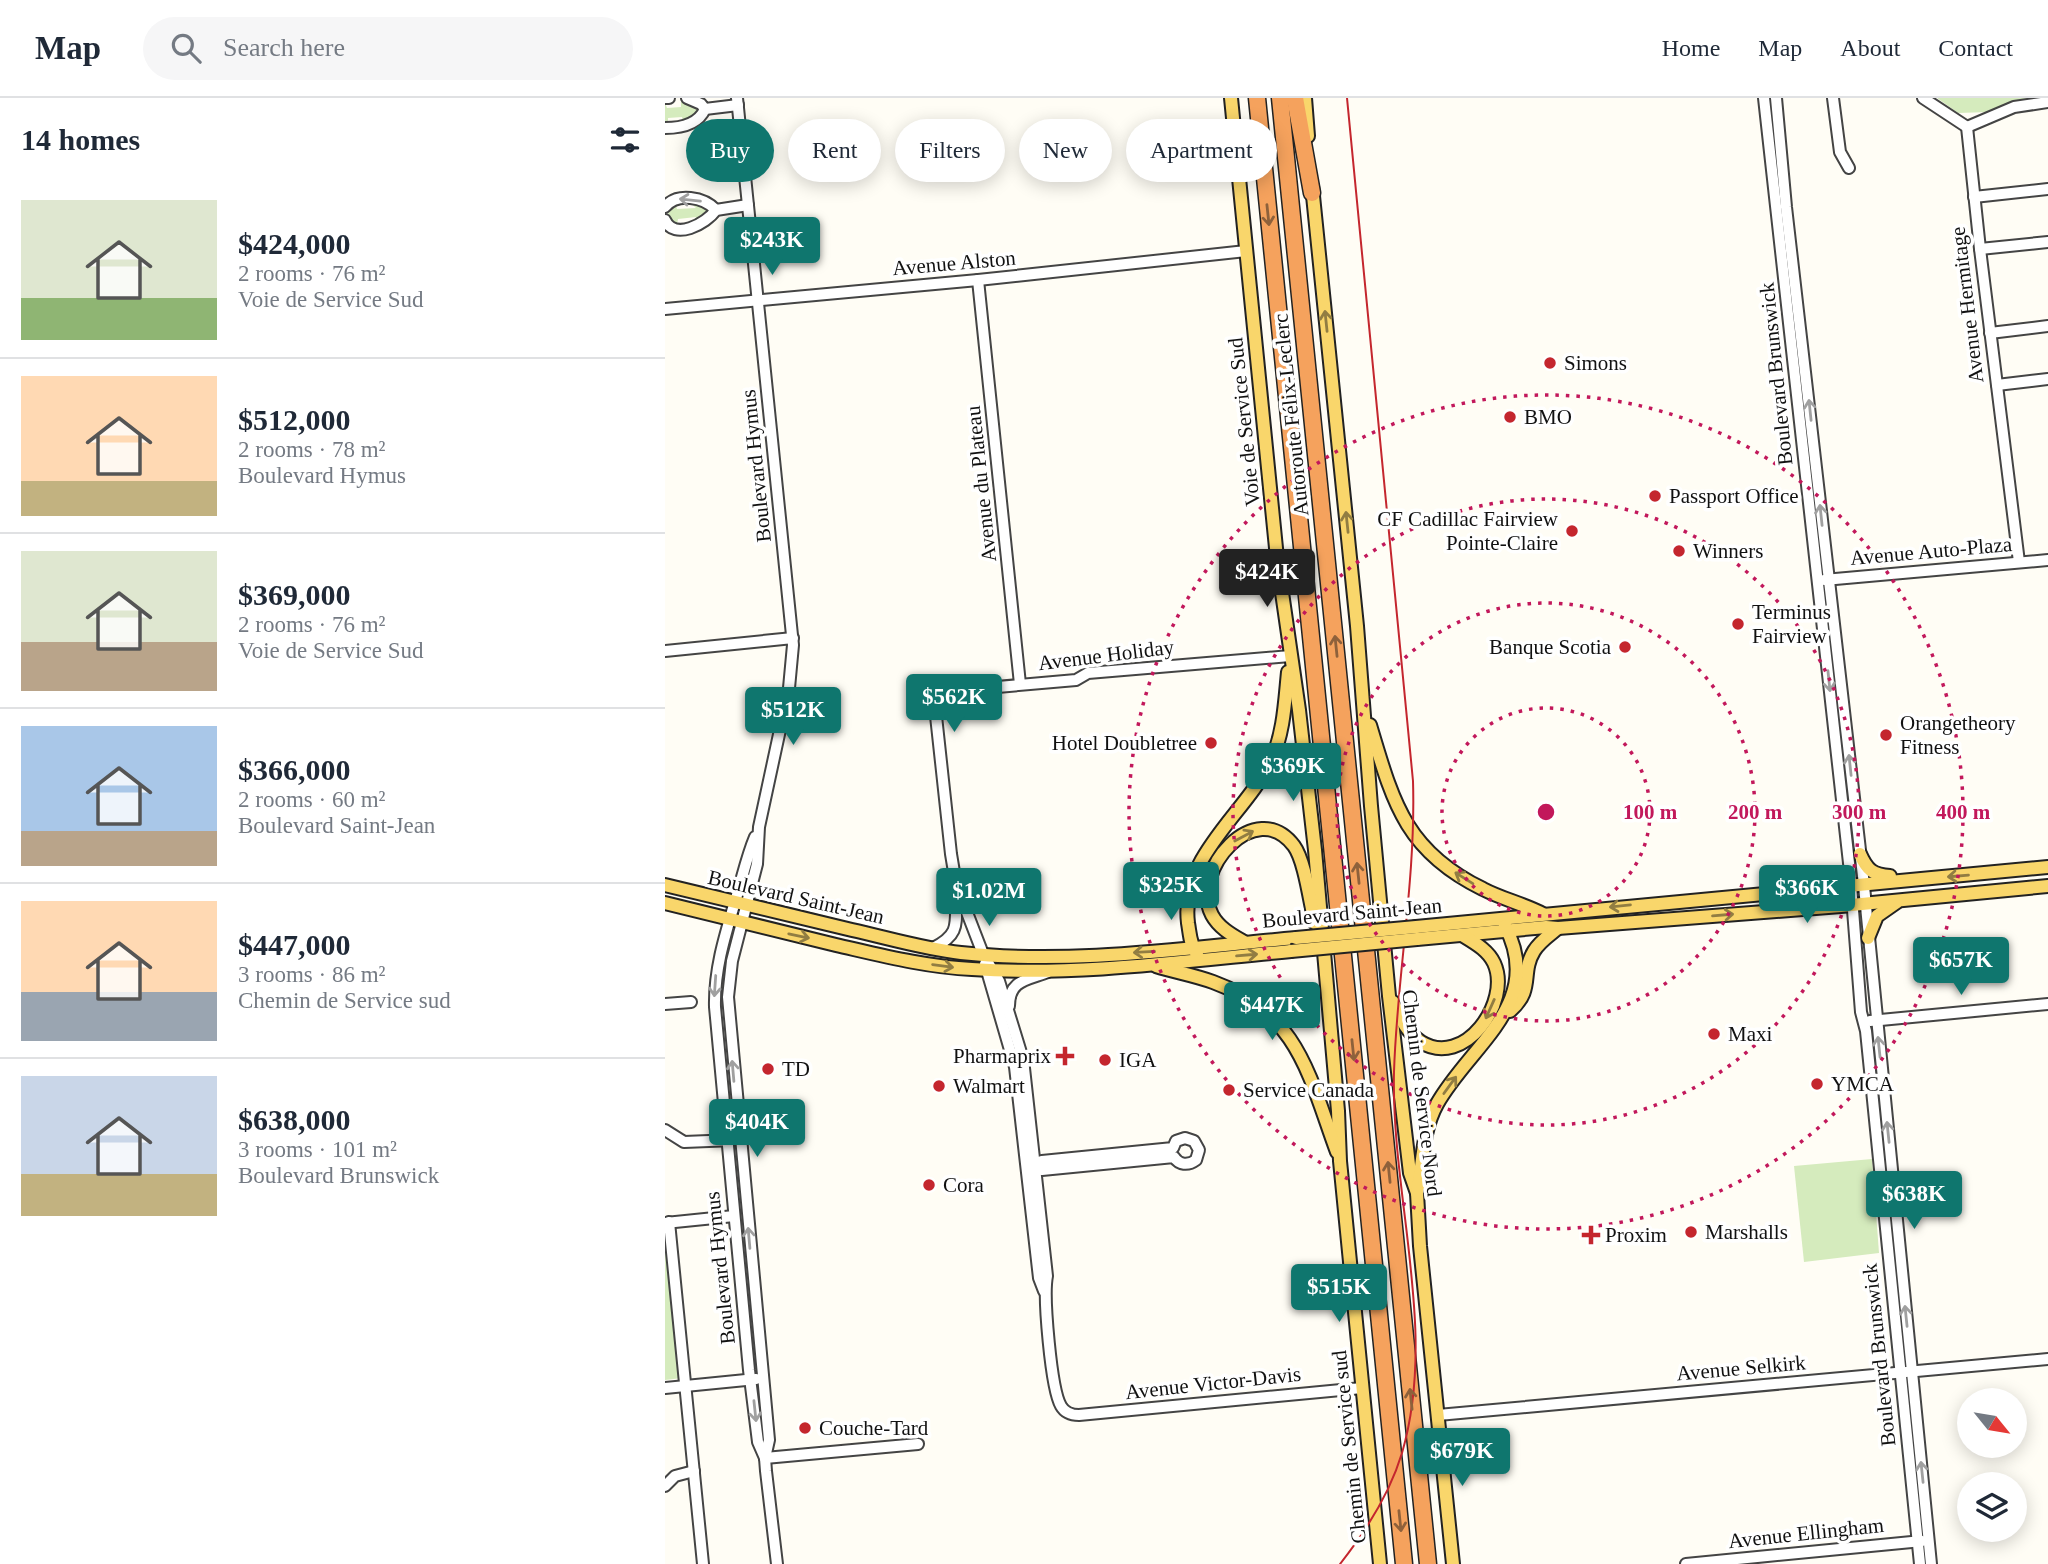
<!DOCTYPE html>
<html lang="en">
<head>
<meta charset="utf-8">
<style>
	body { margin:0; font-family:Georgia,serif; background:#f6f6f7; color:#1f2937; height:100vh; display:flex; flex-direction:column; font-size:26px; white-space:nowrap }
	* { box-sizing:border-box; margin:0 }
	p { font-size:23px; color:#747a83 }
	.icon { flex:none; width:38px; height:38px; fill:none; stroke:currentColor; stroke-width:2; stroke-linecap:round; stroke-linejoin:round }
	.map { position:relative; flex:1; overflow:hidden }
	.sheet { display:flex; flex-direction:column; background:#fff; width:665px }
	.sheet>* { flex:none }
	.banner { position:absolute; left:21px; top:21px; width:665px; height:63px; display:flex; gap:14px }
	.needle { width:46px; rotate:120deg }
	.buttons { position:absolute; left:1292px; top:1290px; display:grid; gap:14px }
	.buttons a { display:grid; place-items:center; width:70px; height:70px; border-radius:50%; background:#fff; box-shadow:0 4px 18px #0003; font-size:35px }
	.price { position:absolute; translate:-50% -60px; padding:0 16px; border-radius:7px; background:#0f766e; color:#fff; font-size:23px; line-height:46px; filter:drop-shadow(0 2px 4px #0008) }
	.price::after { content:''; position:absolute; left:50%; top:42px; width:21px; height:16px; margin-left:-10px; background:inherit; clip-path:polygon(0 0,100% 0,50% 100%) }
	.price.active { background:#222; color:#fff }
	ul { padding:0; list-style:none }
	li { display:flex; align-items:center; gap:21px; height:175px; padding:0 21px }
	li+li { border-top:2px solid #e0e1e3 }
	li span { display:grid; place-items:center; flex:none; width:196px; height:140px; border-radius:0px; color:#555 }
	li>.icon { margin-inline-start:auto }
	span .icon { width:84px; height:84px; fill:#fffc; stroke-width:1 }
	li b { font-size:30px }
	h2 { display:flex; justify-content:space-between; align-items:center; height:84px; padding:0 21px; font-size:30px }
	.pill { padding:0 24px; border-radius:32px; background:#fff; box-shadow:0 4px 18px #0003; font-size:24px; line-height:63px }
	.pill.active { background:#0f766e; color:#fff }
	header { display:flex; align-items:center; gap:42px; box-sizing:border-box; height:98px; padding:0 35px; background:#fff; border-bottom:2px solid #e0e1e3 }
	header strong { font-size:33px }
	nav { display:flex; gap:38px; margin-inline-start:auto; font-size:24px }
	.search { width:490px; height:63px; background:#f6f6f7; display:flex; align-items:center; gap:18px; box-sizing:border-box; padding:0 24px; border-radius:38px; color:#747a83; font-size:26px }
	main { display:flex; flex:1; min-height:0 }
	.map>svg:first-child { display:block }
	.green { fill:#d5ebbd }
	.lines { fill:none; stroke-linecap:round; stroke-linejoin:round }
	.minor-casing { stroke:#444; stroke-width:14 }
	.major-casing { stroke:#222; stroke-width:16 }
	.highway-casing { stroke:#222; stroke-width:19 }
	.minor { stroke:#fff; stroke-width:10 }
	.major { stroke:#f9d66b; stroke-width:12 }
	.highway { stroke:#f5a25d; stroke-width:16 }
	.tram { stroke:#c4262e; stroke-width:2 }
	.major-bridge-casing { stroke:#222; stroke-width:16; stroke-linecap:butt }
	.major-bridge { stroke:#f9d66b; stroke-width:12 }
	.oneway { stroke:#a0a0a0 }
	.oneway2 { stroke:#8e613b }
	.oneway3 { stroke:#917d42 }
	.ring { fill:none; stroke:#c2185b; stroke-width:3.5; stroke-dasharray:3.5 7 }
	.poi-dot { fill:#c4262e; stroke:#fff; stroke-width:2.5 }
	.labels { text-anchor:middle; stroke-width:7; stroke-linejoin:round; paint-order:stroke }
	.street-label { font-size:21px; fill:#111; stroke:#fff }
	.poi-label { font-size:21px; fill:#111; stroke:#fff; text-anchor:start }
	.centre { fill:#c2185b; stroke:#fff; stroke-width:3.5 }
	.ring-label { font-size:21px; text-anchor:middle; font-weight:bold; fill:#c2185b; stroke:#fff; stroke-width:7; stroke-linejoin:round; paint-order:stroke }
</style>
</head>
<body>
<header>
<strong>Map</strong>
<div class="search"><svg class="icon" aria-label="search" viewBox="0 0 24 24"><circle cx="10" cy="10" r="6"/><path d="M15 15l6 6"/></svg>Search here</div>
<nav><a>Home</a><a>Map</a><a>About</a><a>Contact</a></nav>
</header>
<main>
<section class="sheet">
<h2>14 homes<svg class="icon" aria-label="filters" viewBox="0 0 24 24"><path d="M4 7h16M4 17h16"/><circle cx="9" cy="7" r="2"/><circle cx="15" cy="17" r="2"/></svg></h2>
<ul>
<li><span style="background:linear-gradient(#dfe7d0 70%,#8fb573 0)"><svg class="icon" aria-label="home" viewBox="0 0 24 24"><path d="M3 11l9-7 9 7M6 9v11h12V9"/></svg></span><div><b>$424,000</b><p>2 rooms · 76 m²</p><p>Voie de Service Sud</p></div></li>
<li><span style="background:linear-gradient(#ffd9b3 75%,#c2b280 0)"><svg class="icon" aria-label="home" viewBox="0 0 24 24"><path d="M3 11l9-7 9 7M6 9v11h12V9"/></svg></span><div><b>$512,000</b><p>2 rooms · 78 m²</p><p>Boulevard Hymus</p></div></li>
<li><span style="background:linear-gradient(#dfe7d0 65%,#b9a48a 0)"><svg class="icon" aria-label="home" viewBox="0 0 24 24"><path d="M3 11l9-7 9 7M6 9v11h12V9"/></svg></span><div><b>$369,000</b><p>2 rooms · 76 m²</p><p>Voie de Service Sud</p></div></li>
<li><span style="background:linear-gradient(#a9c7e8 75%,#b9a48a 0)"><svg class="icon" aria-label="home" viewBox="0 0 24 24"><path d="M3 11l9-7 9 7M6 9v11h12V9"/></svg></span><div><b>$366,000</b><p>2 rooms · 60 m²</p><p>Boulevard Saint-Jean</p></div></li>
<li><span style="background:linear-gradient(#ffd9b3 65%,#9aa5b1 0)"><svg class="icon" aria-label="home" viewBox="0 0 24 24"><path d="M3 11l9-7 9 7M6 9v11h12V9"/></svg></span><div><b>$447,000</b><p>3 rooms · 86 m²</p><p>Chemin de Service sud</p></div></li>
<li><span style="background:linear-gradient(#c9d6e8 70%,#c2b280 0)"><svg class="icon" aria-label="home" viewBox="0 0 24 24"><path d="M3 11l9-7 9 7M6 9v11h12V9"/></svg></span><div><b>$638,000</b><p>3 rooms · 101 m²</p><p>Boulevard Brunswick</p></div></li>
</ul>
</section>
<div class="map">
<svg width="1383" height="1466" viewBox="0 0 1383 1466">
	<rect width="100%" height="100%" fill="#fffdf5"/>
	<!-- green -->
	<g class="green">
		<path d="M1272 0H1371L1346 4 1324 14 1293 15Z"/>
		<path d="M16 3H20V7L25 5 34 10V15L18 24 17 19 3 20V25L0 26V5L2 10 16 9Z"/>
		<path d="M26 105 43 109 45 114 28 124 31 119 13 121 12 127 4 121 3 112 11 107 12 111 31 110Z"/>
		<path d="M1207 1061 1214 1155 1139 1164 1129 1068Z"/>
		<path d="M0 1131 17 1280 0 1282Z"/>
	</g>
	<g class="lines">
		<!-- minor casing -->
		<g class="minor-casing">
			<g id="minor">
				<path d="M0 0H4"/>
				<path d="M22 0 36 6 40 11 73 7"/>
				<path d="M72 0 128 547 124 590 94 729 92 766 67 863 63 899 104 1342 100 1360 101 1373 112 1466"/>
				<path d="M1099 0 1185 774 1196 914 1201 933 1255 1466"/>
				<path d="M1111 0 1121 109 1198 778 1266 1466"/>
				<path d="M1168 0 1175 54 1184 70"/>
				<path d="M1258 0 1302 29"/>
				<path d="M1302 29 1315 151 1354 464"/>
				<path d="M1302 29 1349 9 1383 4"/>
				<path d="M0 30C16 30 33 27 40 11"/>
				<path d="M1309 99 1383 91"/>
				<path d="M0 109C12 94 39 99 51 112"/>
				<path d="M0 122C9 143 41 126 51 112L83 107"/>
				<path d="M1315 151 1383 144"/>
				<path d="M313 182 355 586"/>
				<path d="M0 211 313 182 581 153"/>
				<path d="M1325 235 1383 228"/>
				<path d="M1332 287 1383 281"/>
				<path d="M1159 482 1383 462"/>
				<path d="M0 553 128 540"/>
				<path d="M625 558 423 575 411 582 287 593C275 597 271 606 271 618L286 756 291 786 318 856 334 883 358 961 382 1178C378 1198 386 1291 396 1308 400 1315 407 1317 414 1317L697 1290"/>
				<path d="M90 739C82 758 78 777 72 797 61 834 49 870 50 909L84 1272 93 1344 100 1360"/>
				<path d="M268 850C297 836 290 824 291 795"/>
				<path d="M320 866 350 969 374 1180 379 1193"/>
				<path d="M0 906 26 904"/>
				<path d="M344 908C344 882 362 882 383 874"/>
				<path d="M1205 923 1383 906"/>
				<path d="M0 1032 19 1044 69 1042"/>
				<path d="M520 1040 529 1043 534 1052 531 1062C523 1068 514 1067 509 1059L377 1072 362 1069 377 1063 508 1050 511 1043Z"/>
				<path d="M4 1124 38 1466"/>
				<path d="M0 1125 69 1118"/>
				<path d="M0 1290 91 1281"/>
				<path d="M773 1317 1383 1261"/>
				<path d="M100 1360 253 1346"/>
				<path d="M0 1388 10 1378 29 1373"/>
				<path d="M1021 1466 1257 1443"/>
			</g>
		</g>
		<!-- major casing -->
		<g class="major-casing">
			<g id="major">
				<path d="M566 0 612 460 634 612 650 752 673 1013 675 1063 715 1466"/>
				<path d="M640 0 643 38"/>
				<path d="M647 88 692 528 706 708 724 898 745 1075 752 1095 755 1148 788 1466"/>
				<path d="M705 627C728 704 740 753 818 791 837 801 859 806 878 816"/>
				<path d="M1195 756C1202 772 1208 777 1225 778"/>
				<path d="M0 787C62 802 124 817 187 832 223 840 259 851 296 855 407 867 520 850 631 840"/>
				<path d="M0 805C57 819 114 833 171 847 215 857 261 869 307 871 414 878 520 863 626 853"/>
				<path d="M751 829 1383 769"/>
				<path d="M1203 840 1212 818 1232 804"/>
				<path d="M752 841 881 829 893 830 1176 808 1383 788"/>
				<path d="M579 844C567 837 554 830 547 817 524 773 591 697 629 748 640 763 645 805 650 825"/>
				<path d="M532 856C525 847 525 836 523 825 515 758 579 718 606 663 619 635 620 603 623 574"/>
				<path d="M491 868C510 874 529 877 548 884 634 915 644 978 672 1054"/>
				<path d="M728 904C735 919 742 935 756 944 799 971 847 904 829 865 823 852 810 845 797 837"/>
				<path d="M845 913C870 891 855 876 869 853 875 843 885 837 893 830"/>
				<path d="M752 1095C758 1065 757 1033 772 1006 805 947 881 905 840 828"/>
			</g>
		</g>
		<!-- highway casing -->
		<g class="highway-casing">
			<g id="highway">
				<path d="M592 0 739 1466"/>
				<path d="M615 0 763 1466"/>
				<path d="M630 0 647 95"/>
			</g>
		</g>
		<!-- minor -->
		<use href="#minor" class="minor"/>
		<!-- major -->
		<use href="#major" class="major"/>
		<!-- highway -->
		<use href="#highway" class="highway"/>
		<!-- tram -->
		<path class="tram" d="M675 1466C701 1433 725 1395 737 1355 773 1231 726 1101 729 974 732 877 751 781 748 683L682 0"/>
		<!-- major-bridge casing -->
		<g class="major-bridge-casing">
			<g id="major-bridge">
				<path d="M631 840 751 829"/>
				<path d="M626 853 752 841"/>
			</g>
		</g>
		<!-- major-bridge -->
		<use href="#major-bridge" class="major-bridge"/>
	</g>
	<!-- one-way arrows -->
	<defs><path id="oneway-shaft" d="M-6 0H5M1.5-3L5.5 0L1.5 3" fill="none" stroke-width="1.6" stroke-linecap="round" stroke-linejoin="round" transform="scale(1.75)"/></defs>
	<g class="oneway">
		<use href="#oneway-shaft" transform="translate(25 102) rotate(-174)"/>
		<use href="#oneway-shaft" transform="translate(1145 312) rotate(-96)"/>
		<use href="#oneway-shaft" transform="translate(1156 417) rotate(-96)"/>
		<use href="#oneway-shaft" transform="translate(1164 583) rotate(84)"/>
		<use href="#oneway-shaft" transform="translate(1185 667) rotate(-96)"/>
		<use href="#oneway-shaft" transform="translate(50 888) rotate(94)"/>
		<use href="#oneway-shaft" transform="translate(1214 949) rotate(-96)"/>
		<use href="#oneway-shaft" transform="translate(68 973) rotate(-95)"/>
		<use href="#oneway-shaft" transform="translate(1223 1034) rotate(-96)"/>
		<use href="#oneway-shaft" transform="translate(84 1140) rotate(-95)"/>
		<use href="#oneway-shaft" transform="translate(1241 1218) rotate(-96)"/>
		<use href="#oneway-shaft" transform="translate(90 1313) rotate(84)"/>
		<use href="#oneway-shaft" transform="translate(1257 1374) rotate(-96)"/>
	</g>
	<g class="oneway2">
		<use href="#oneway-shaft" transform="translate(603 117) rotate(84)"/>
		<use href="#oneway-shaft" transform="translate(671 548) rotate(-96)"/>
		<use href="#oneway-shaft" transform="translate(693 775) rotate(-96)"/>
		<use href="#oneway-shaft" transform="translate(688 952) rotate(84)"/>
		<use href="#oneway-shaft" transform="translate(724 1074) rotate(-96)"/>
		<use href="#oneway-shaft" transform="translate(746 1301) rotate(-96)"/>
		<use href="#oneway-shaft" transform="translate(735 1423) rotate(84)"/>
	</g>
	<g class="oneway3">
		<use href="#oneway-shaft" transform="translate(661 223) rotate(-96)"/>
		<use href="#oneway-shaft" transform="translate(682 424) rotate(-96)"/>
		<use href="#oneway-shaft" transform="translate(579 738) rotate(-28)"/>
		<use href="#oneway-shaft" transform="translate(1293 778) rotate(175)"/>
		<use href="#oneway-shaft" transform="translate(799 780) rotate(-148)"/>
		<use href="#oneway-shaft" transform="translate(955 808) rotate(174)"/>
		<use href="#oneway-shaft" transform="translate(1058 817) rotate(-5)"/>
		<use href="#oneway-shaft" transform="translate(134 838) rotate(12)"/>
		<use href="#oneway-shaft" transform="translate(479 854) rotate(177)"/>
		<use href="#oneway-shaft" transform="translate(582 857) rotate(-5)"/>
		<use href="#oneway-shaft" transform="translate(278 868) rotate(8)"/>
		<use href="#oneway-shaft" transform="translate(825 911) rotate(114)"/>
		<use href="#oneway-shaft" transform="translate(785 987) rotate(-54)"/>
	</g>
	<!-- distance rings -->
	<g class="ring">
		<circle cx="881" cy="714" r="104"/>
		<circle cx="881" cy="714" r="209"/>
		<circle cx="881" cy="714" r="313"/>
		<circle cx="881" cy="714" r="417"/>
	</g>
	<!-- markers -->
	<g class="poi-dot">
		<circle cx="885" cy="265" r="7"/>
		<circle cx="845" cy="319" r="7"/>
		<circle cx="990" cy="398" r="7"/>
		<circle cx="907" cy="433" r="7"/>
		<circle cx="1014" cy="453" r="7"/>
		<circle cx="1073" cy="526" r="7"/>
		<circle cx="960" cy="549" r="7"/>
		<circle cx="1221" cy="637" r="7"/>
		<circle cx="546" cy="645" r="7"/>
		<circle cx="1049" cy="936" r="7"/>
		<path d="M396.5 947.5h7v7h7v7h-7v7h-7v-7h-7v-7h7z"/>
		<circle cx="440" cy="962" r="7"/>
		<circle cx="103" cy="971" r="7"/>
		<circle cx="1152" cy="986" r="7"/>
		<circle cx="274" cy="988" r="7"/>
		<circle cx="564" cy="992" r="7"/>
		<circle cx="264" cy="1087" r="7"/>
		<circle cx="1026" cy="1134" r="7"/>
		<path d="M922.5 1126.5h7v7h7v7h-7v7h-7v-7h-7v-7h7z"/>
		<circle cx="140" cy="1330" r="7"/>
	</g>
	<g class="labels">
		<!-- street labels -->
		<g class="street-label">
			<text transform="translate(289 165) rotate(-5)" y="7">Avenue Alston</text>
			<text transform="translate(1302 207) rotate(-97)" y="7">Avenue Hermitage</text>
			<text transform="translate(1111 276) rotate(-96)" y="7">Boulevard Brunswick</text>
			<text transform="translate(626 317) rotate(-96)" y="7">Autoroute Félix-Leclerc</text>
			<text transform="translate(579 324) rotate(-96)" y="7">Voie de Service Sud</text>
			<text transform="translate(91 368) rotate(-96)" y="7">Boulevard Hymus</text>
			<text transform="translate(316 386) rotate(-96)" y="7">Avenue du Plateau</text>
			<text transform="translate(1266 453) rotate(-5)" y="7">Avenue Auto-Plaza</text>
			<text transform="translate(441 557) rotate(-7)" y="7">Avenue Holiday</text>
			<text transform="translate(131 799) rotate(13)" y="7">Boulevard Saint-Jean</text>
			<text transform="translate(687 815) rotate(-5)" y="7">Boulevard Saint-Jean</text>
			<text transform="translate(757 995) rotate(83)" y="7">Chemin de Service Nord</text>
			<text transform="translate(55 1170) rotate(-96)" y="7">Boulevard Hymus</text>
			<text transform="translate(1214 1257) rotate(-96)" y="7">Boulevard Brunswick</text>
			<text transform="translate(1076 1270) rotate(-5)" y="7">Avenue Selkirk</text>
			<text transform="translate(548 1285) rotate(-6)" y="7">Avenue Victor-Davis</text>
			<text transform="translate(684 1349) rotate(-96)" y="7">Chemin de Service sud</text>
			<text transform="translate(1141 1435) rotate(-6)" y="7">Avenue Ellingham</text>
		</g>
		<!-- poi labels -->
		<g class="poi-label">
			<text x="899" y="272">Simons</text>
			<text x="859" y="326">BMO</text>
			<text x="1004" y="405">Passport Office</text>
			<text x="893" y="428" text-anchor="end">CF Cadillac Fairview<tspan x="893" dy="24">Pointe-Claire</tspan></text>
			<text x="1028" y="460">Winners</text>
			<text x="1087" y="521">Terminus<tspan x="1087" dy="24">Fairview</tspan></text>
			<text x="946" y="556" text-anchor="end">Banque Scotia</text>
			<text x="1235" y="632">Orangetheory<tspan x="1235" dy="24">Fitness</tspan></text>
			<text x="532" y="652" text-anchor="end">Hotel Doubletree</text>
			<text x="1063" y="943">Maxi</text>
			<text x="386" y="965" text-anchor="end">Pharmaprix</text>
			<text x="454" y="969">IGA</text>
			<text x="117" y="978">TD</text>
			<text x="1166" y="993">YMCA</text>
			<text x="288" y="995">Walmart</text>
			<text x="578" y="999">Service Canada</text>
			<text x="278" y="1094">Cora</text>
			<text x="1040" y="1141">Marshalls</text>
			<text x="940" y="1144">Proxim</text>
			<text x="154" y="1337">Couche-Tard</text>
		</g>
	</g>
	<circle cx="881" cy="714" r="10" class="centre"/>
	<g class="ring-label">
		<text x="985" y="721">100 m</text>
		<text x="1090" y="721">200 m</text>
		<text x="1194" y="721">300 m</text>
		<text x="1298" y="721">400 m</text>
	</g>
</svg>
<div class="buttons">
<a><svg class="needle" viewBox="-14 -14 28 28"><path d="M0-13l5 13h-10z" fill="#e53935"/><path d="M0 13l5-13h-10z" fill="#747a83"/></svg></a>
<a><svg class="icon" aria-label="layers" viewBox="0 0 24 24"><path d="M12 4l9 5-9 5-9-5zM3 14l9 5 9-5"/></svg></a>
</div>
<b class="price" style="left:107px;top:179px">$243K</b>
<b class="price active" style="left:602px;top:511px">$424K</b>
<b class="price" style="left:289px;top:636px">$562K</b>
<b class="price" style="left:128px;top:649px">$512K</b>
<b class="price" style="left:628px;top:705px">$369K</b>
<b class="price" style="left:506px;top:824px">$325K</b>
<b class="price" style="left:1142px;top:827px">$366K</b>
<b class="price" style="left:324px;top:830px">$1.02M</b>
<b class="price" style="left:1296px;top:899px">$657K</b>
<b class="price" style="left:607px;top:944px">$447K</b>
<b class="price" style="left:92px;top:1061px">$404K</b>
<b class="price" style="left:1249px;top:1133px">$638K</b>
<b class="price" style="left:674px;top:1226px">$515K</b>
<b class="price" style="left:797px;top:1390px">$679K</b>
<div class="banner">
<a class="pill active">Buy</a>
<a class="pill">Rent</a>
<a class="pill">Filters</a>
<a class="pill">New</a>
<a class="pill">Apartment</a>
</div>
</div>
</main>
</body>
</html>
